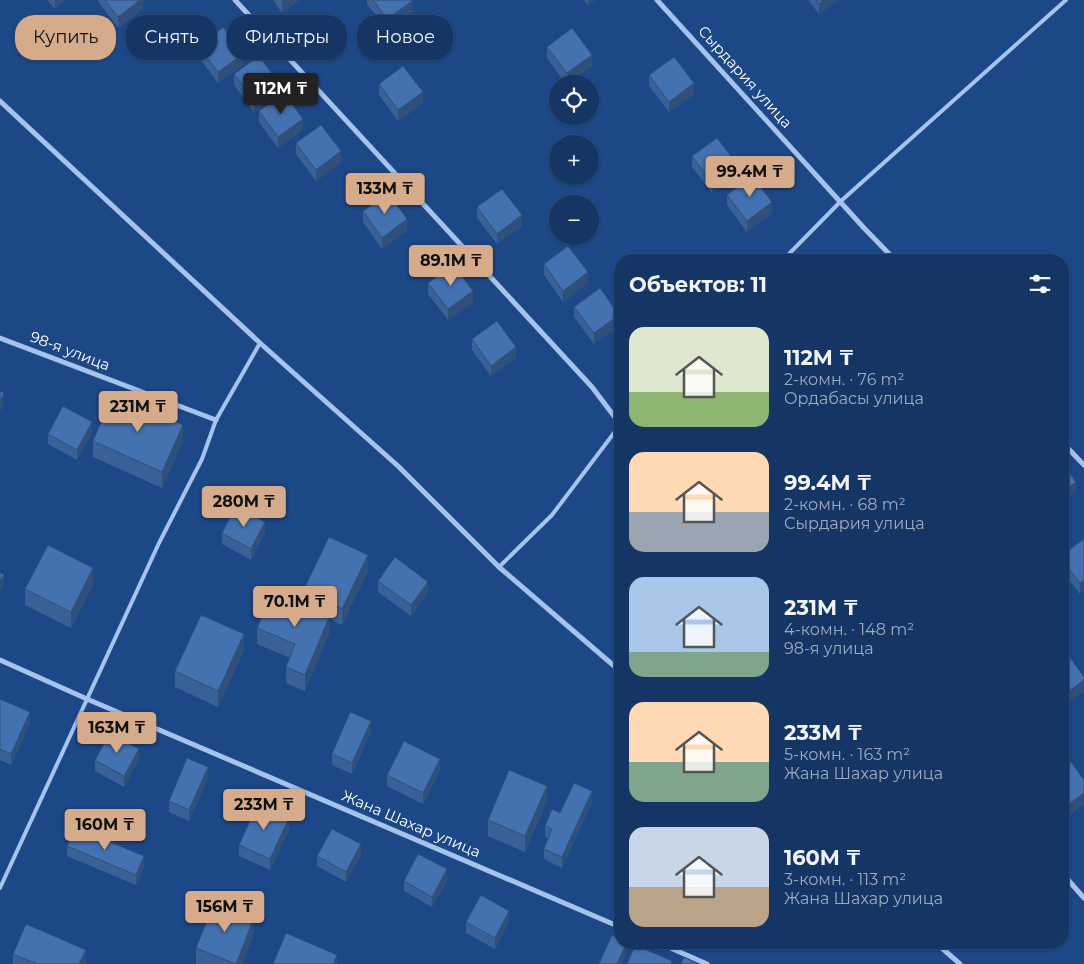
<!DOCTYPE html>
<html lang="ru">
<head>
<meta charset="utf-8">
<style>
	body { margin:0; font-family:Montserrat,sans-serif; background:#1e3e6b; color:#f1f3f6; height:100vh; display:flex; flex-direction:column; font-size:19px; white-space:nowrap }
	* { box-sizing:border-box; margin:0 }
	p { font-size:16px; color:#9dabbf }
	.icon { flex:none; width:28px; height:28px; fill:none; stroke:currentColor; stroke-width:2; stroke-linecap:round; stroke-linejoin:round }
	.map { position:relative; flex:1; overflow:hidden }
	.panel { position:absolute; left:614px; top:254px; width:455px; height:695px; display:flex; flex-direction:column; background:#153665; border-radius:20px; box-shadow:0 1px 4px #0004,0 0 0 1px #345079 }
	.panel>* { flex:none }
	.hud { position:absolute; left:15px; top:15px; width:475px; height:45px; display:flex; gap:10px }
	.controls { position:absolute; left:549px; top:75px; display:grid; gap:10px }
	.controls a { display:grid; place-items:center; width:50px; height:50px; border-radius:50%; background:#153665; box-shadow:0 1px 4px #0004,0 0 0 1px #345079; font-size:25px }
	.price { position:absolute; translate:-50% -42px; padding:0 11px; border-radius:5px; background:#d6ab8b; color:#111; font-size:16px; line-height:32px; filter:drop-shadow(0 1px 2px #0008) }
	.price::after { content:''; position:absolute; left:50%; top:30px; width:15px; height:11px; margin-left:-8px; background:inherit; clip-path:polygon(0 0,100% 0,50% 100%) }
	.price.current { background:#222; color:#fff }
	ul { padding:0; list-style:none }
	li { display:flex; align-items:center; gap:15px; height:125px; padding:0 15px }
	li span { display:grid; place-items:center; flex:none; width:140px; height:100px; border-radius:15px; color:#555 }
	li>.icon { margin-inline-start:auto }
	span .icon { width:60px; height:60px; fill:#fffc; stroke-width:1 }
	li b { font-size:21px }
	h2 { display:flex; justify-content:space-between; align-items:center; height:60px; padding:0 15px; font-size:21px }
	.chip { padding:0 18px; border-radius:20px; background:#153665; box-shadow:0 1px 4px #0004,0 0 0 1px #345079; font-size:18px; line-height:45px }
	.chip.current { background:#d6ab8b; color:#111 }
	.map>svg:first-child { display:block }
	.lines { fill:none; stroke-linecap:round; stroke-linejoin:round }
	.service { stroke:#a5c3ec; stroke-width:4 }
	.minor { stroke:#a5c3ec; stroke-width:5 }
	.wall { fill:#3a6197 }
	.shaded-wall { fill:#304f7b }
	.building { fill:#4471b0; stroke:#304f7b }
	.labels { text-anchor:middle; stroke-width:4; stroke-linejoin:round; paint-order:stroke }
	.street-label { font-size:15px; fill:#fff; stroke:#1c4887 }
</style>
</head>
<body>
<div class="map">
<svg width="1084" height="964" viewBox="0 0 1084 964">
	<rect width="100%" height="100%" fill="#1c4887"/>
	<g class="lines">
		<!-- service -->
		<g class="service">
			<path d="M783 260 841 201 1066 0"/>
			<path d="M499 567 552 515 620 425"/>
			<path d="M0 888 159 543 202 459 216 420 260 343"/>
		</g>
		<!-- minor -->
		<g class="minor">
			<path d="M235 0 592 387 620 424"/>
			<path d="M657 0 864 228 895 260"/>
			<path d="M0 101 260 343 398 466 499 567 620 671"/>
			<path d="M0 338 216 420"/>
			<path d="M1062 442 1084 465"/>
			<path d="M0 660 87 699 620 927"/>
			<path d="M1062 873 1084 898"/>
			<path d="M657 942 707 964"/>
			<path d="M935 942 960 964"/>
		</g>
	</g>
	<!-- wall -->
	<g class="wall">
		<path d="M47 0H65L55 9Z"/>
		<path d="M98 0H143V9L118 28 98 1Z"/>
		<path d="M273 0H299L282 13Z"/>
		<path d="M367 0H411L412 12 387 30 367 4Z"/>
		<path d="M584 0H595L588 5Z"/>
		<path d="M808 0H838L819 14Z"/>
		<path d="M198 46 243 65 218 83 198 56Z"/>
		<path d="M547 47 592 66 566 84 547 58Z"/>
		<path d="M234 74 279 93 254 112 234 85Z"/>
		<path d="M649 75 694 94 669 112 649 86Z"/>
		<path d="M379 84 423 103 398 121 379 95Z"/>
		<path d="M259 111 303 130 278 148 259 122Z"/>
		<path d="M296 143 341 162 316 181 296 154Z"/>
		<path d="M692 156 737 175 712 193 692 167Z"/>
		<path d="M727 195 772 213 747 232 727 205Z"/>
		<path d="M477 207 522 226 497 244 477 218Z"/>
		<path d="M363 211 407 230 382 249 363 222Z"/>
		<path d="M544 264 588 283 563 302 544 275Z"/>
		<path d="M428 283 473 302 448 320 428 294Z"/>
		<path d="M574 307 619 325 594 344 574 317Z"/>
		<path d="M472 339 516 358 491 376 472 350Z"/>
		<path d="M92 433 77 460 48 444V434Z"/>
		<path d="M93 441H183L162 488 93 457Z"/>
		<path d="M222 533H265L251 560 222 544Z"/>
		<path d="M1084 539 1080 594 1062 571V555Z"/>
		<path d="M368 571 342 625 330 619V631L305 691 286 683V667L290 658 257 644V628L303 604V591Z"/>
		<path d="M378 581 428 593 411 616 378 592Z"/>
		<path d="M93 584 71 628 25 605V589Z"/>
		<path d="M244 650 218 707 175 687V671Z"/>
		<path d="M0 699 30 723 11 765 0 760Z"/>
		<path d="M371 732 352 774 332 765V754Z"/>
		<path d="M139 759 124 787 95 771V760Z"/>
		<path d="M1062 768 1084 780V804L1065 818 1062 814Z"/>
		<path d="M440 770 423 804 387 786V775Z"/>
		<path d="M208 778 189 821 169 812V801Z"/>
		<path d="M547 802 525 852 488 836V820Z"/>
		<path d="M592 802 562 868 544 859V849L548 838 545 837V826L560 813Z"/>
		<path d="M289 829 270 870 239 856V845Z"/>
		<path d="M67 846 144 867 136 885 67 856Z"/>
		<path d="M361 855 346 882 317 866V856Z"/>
		<path d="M447 880 432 907 404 891V881Z"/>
		<path d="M509 921 495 949 466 933V922Z"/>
		<path d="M254 933 242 964H196V948Z"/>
		<path d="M13 954 86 964H13Z"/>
	</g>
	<!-- shaded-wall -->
	<g class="shaded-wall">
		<path d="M55 0H65L55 9Z"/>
		<path d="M140 0H143V9L118 28V17Z"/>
		<path d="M284 0H299L282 13V2Z"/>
		<path d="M588 0H595L588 5Z"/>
		<path d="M823 0H838L819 14V4Z"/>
		<path d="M412 1V12L387 30V19Z"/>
		<path d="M243 54V65L218 83V72Z"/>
		<path d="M592 55V66L567 84V73Z"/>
		<path d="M279 83V93L254 112V101Z"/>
		<path d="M694 83V94L669 112V102Z"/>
		<path d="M423 92V103L398 121V110Z"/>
		<path d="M303 119V130L278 148V137Z"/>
		<path d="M341 151V162L316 181V170Z"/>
		<path d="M737 164V175L712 193V182Z"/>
		<path d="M772 202V213L747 232V221Z"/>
		<path d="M522 215V226L497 244V234Z"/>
		<path d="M407 219V230L382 249V238Z"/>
		<path d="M588 272V283L563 302V291Z"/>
		<path d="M473 291V302L448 320V309Z"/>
		<path d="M619 315V325L594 344V333Z"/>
		<path d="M516 347V358L491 376V366Z"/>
		<path d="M4 393V404L0 412V401Z"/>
		<path d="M92 422V433L77 460V450Z"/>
		<path d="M183 425V441L162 488V472Z"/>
		<path d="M1076 482V492L1062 503V492Z"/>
		<path d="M265 522V533L251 560V549Z"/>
		<path d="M368 555V571L342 625V609Z"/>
		<path d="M93 568V584L71 628V612Z"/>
		<path d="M4 575V585L0 593V582Z"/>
		<path d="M1084 580V591L1080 594V583Z"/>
		<path d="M428 582V593L411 616V605Z"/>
		<path d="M330 615V631L305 691V675Z"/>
		<path d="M244 634V650L218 707V691Z"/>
		<path d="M1084 680V691L1062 707V696Z"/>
		<path d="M30 712V723L11 765V754Z"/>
		<path d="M371 721V732L352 774V763Z"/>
		<path d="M139 749V759L124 787V776Z"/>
		<path d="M440 759V770L423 804V793Z"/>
		<path d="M208 767V778L189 821V810Z"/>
		<path d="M547 786V802L525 852V836Z"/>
		<path d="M592 791V802L562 868V857Z"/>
		<path d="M1084 793V804L1065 818V807Z"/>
		<path d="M289 818V829L270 870V859Z"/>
		<path d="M361 844V855L346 882V872Z"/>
		<path d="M144 856V867L136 885V875Z"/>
		<path d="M447 869V880L432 907V897Z"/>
		<path d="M509 911V921L495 949V938Z"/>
		<path d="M254 918V933L242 964H236Z"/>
		<path d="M627 942V952L622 964H617Z"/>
		<path d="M86 950V964H79Z"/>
		<path d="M337 955V964H333Z"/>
	</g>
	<!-- building -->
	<g class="building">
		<path d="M105 0H140L118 17Z"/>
		<path d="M373 0H411L412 1 387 19Z"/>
		<path d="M816 0H823L819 4Z"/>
		<path d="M223 27 243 54 218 72 198 46Z"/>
		<path d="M572 28 592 55 567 73 547 47Z"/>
		<path d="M259 56 279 83 254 101 234 74Z"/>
		<path d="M674 57 694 83 669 102 649 75Z"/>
		<path d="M403 66 423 92 398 110 379 84Z"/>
		<path d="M284 93 303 119 278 137 259 111Z"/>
		<path d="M321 125 341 151 316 170 296 143Z"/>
		<path d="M717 138 737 164 712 182 692 156Z"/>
		<path d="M752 176 772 202 747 221 727 195Z"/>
		<path d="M502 189 522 215 497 234 477 207Z"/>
		<path d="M388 193 407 219 382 238 363 211Z"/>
		<path d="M568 246 588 272 563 291 544 264Z"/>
		<path d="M453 264 473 291 448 309 428 283Z"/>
		<path d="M600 288 619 315 594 333 574 307Z"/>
		<path d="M497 321 516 347 491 366 472 339Z"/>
		<path d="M0 391 4 393 0 401Z"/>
		<path d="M113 394 183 425 162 472 93 441Z"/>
		<path d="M63 406 92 422 77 450 48 434Z"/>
		<path d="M1062 463 1076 482 1062 492Z"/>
		<path d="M236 506 265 522 251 549 222 533Z"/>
		<path d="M329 537 368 555 342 609 303 591Z"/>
		<path d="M1084 539V580L1080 583 1062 560V555Z"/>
		<path d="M48 545 93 568 71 612 25 589Z"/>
		<path d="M395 557 428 582 411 605 378 581Z"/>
		<path d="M0 572 4 575 0 582Z"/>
		<path d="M273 591 330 615 305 675 286 667 295 644 257 628Z"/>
		<path d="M201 615 244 634 218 691 175 671Z"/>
		<path d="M1066 652 1084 677V680L1062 696V655Z"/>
		<path d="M0 699 30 712 11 754 0 749Z"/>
		<path d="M350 712 371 721 352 763 332 754Z"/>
		<path d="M110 733 139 749 124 776 95 760Z"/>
		<path d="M404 741 440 759 423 793 387 775Z"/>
		<path d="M187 758 208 767 189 810 169 801Z"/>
		<path d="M1071 762 1084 780V793L1065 807 1062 803V768Z"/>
		<path d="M509 770 547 786 525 836 488 820Z"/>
		<path d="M574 783 592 791 562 857 544 849 552 829 545 826 552 809 560 813Z"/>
		<path d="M258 803 289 818 270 859 239 845Z"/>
		<path d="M74 827 144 856 136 875 67 846Z"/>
		<path d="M332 829 361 844 346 872 317 856Z"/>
		<path d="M418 854 447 869 432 897 404 881Z"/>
		<path d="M481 895 509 911 495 938 466 922Z"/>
		<path d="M215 901 254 918 236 964 196 948Z"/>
		<path d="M26 924 86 950 79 964H37L13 954Z"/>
		<path d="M286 933 337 955 333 964H273Z"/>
		<path d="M612 935 620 938V942H627L617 964H599Z"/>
		<path d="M635 945 672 961 671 964H627Z"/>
		<path d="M684 957 698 964H681Z"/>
	</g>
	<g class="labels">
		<!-- street labels -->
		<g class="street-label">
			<text transform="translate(745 77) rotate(48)" y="5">Сырдария улица</text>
			<text transform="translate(70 351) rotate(21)" y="5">98-я улица</text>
			<text transform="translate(411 824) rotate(23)" y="5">Жана Шахар улица</text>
		</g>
	</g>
</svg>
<div class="controls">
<a><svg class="icon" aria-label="locate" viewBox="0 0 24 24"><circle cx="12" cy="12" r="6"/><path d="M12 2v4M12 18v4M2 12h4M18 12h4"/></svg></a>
<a>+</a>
<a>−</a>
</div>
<b class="price current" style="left:281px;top:115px">112M ₸</b>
<b class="price" style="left:750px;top:198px">99.4M ₸</b>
<b class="price" style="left:385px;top:215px">133M ₸</b>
<b class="price" style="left:451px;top:287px">89.1M ₸</b>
<b class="price" style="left:138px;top:433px">231M ₸</b>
<b class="price" style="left:244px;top:528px">280M ₸</b>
<b class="price" style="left:295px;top:628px">70.1M ₸</b>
<b class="price" style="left:117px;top:754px">163M ₸</b>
<b class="price" style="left:264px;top:831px">233M ₸</b>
<b class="price" style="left:105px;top:851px">160M ₸</b>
<b class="price" style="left:225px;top:933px">156M ₸</b>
<div class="hud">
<a class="chip current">Купить</a>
<a class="chip">Снять</a>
<a class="chip">Фильтры</a>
<a class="chip">Новое</a>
</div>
<section class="panel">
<h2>Объектов: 11<svg class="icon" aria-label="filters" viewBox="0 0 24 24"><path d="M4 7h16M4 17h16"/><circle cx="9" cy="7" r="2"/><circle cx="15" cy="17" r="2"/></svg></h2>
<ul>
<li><span style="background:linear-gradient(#dfe7d0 65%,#8fb573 0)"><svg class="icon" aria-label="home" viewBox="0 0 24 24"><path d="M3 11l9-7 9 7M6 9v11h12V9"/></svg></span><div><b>112M ₸</b><p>2-комн. · 76 m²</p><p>Ордабасы улица</p></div></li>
<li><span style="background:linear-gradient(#ffd9b3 60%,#9aa5b1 0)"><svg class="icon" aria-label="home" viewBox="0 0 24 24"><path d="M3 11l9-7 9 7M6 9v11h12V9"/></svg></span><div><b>99.4M ₸</b><p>2-комн. · 68 m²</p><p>Сырдария улица</p></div></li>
<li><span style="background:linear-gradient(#a9c7e8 75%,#7fa58c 0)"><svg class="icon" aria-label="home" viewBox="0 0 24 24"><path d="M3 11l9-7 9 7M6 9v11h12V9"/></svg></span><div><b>231M ₸</b><p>4-комн. · 148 m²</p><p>98-я улица</p></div></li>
<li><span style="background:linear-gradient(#ffd9b3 60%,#7fa58c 0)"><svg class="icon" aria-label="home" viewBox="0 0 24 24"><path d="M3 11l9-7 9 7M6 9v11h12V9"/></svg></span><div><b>233M ₸</b><p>5-комн. · 163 m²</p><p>Жана Шахар улица</p></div></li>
<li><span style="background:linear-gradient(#c9d6e8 60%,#b9a48a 0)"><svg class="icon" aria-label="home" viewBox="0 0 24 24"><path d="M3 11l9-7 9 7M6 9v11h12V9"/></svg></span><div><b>160M ₸</b><p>3-комн. · 113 m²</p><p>Жана Шахар улица</p></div></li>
</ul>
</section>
</div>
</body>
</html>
